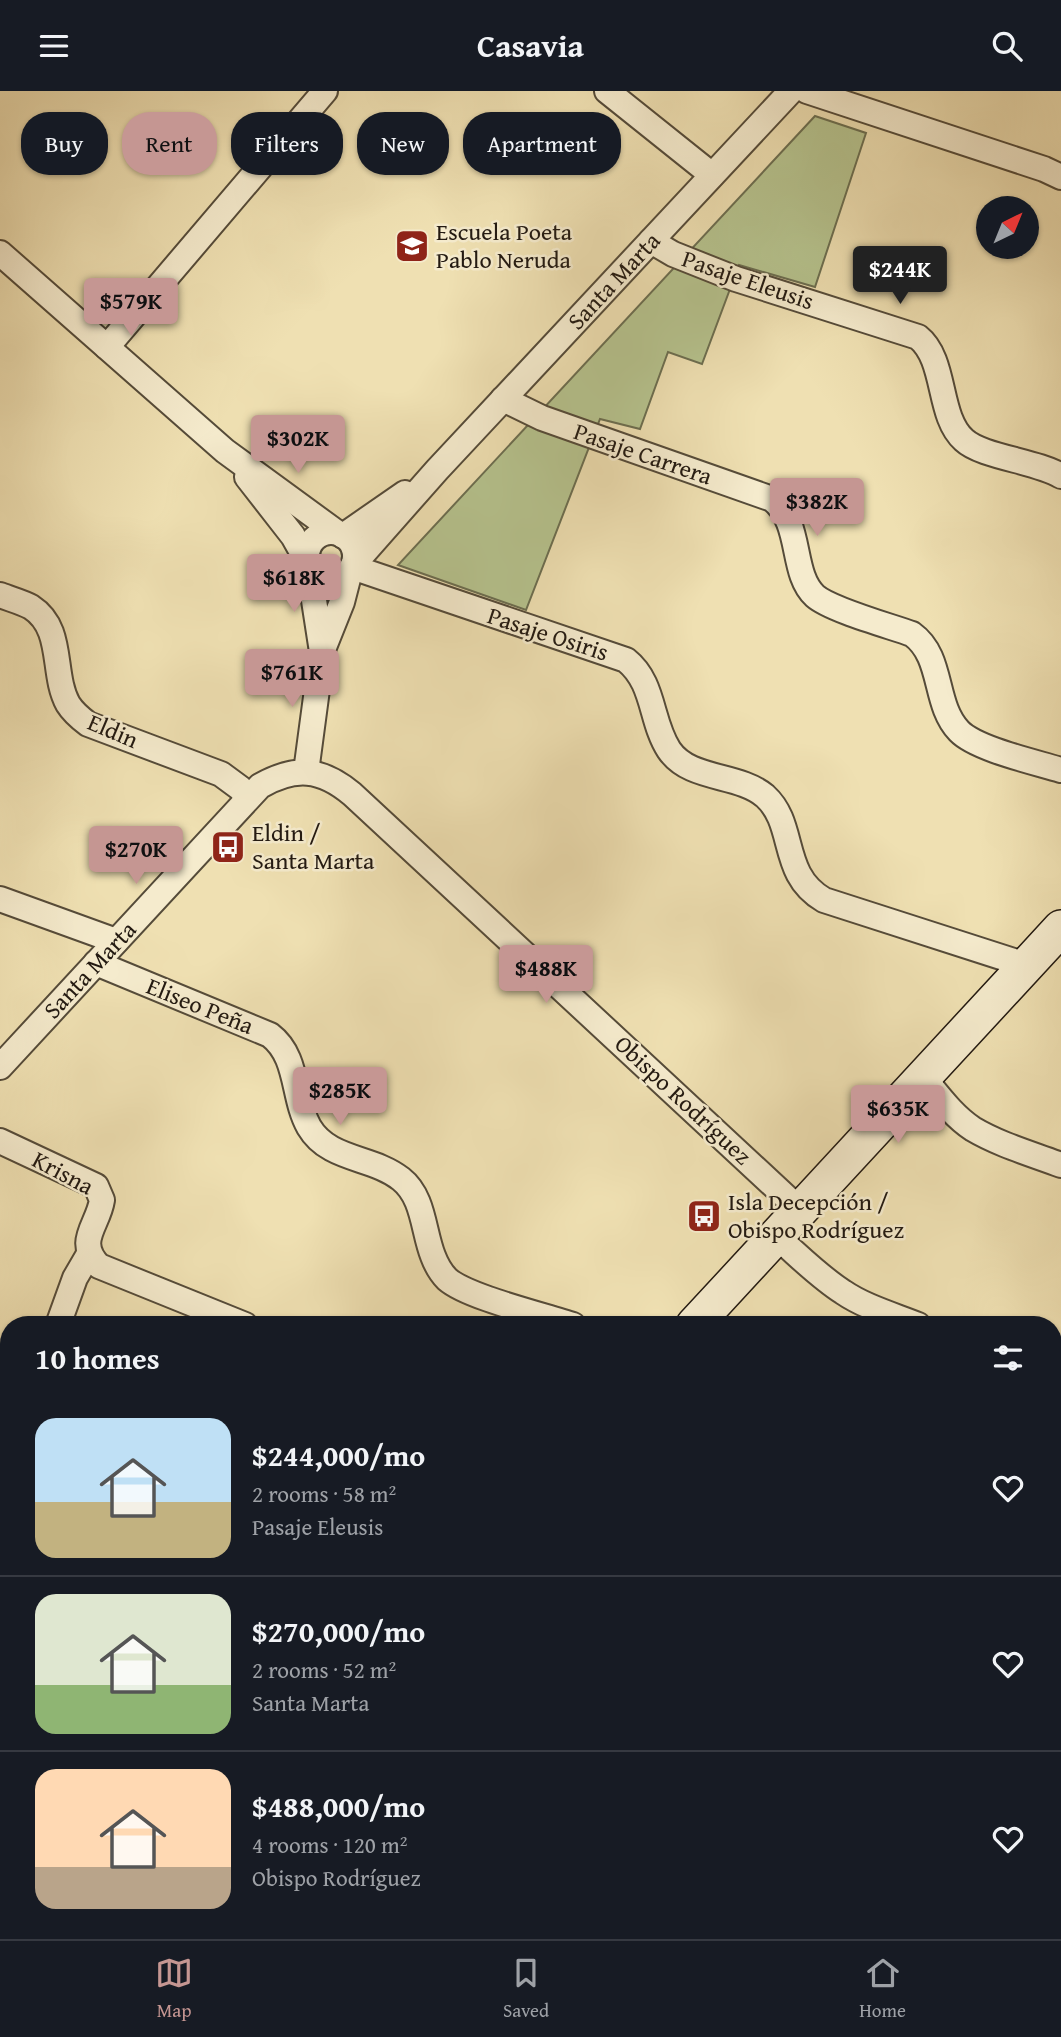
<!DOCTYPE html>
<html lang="en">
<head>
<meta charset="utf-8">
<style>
	body { margin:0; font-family:"Gentium Book Plus",serif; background:#20242c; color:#f1f3f6; height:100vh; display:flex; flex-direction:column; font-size:26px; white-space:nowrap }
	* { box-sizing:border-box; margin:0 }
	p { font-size:23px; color:#9ea1a6 }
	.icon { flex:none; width:38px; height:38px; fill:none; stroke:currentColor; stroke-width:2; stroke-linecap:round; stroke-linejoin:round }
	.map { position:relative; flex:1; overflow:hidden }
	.drawer { position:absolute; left:0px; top:1225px; width:1062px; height:623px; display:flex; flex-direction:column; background:#171b24; border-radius:28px 28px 0 0; box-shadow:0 2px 5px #0004 }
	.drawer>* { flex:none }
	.top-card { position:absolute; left:21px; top:21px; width:700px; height:63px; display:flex; gap:14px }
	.needle { width:46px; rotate:43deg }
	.fabs { position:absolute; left:976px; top:105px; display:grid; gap:14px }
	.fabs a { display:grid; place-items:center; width:63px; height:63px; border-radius:50%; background:#171b24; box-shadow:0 2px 5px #0004; font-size:35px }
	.price { position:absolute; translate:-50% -60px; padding:0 16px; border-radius:7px; background:#c59692; color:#111; font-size:23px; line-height:46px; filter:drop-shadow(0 2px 4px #0008) }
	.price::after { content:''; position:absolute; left:50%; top:42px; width:21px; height:16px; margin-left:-10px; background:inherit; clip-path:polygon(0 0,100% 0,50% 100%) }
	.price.on { background:#222; color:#fff }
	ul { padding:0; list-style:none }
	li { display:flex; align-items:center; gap:21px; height:175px; padding:0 35px }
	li+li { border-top:2px solid #363941 }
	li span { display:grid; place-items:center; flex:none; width:196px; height:140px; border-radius:21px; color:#555 }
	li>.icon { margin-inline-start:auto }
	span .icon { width:84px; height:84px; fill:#fffc; stroke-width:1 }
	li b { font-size:30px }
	h2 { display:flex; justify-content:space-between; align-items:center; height:84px; padding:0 35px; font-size:30px }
	.tag { padding:0 24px; border-radius:28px; background:#171b24; box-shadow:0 2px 5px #0004; font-size:24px; line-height:63px }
	.tag.on { background:#c59692; color:#111 }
	header { display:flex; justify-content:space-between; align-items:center; height:91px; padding:0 35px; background:#171b24; font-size:32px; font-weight:700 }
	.dock { display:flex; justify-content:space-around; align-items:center; height:98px; border-top:2px solid #363941; background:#171b24; font-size:19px; color:#9ea1a6 }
	.dock a { display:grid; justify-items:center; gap:4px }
	.dock .on { color:#c59692 }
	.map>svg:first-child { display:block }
	.green { fill:#b6c38e; stroke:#6c6e50; stroke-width:2 }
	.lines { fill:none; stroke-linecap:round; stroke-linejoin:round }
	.street-casing { stroke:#554b39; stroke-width:28 }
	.secondary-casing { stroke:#221911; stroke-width:38 }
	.street { stroke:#f5ebcd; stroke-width:24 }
	.secondary { stroke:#f5ebcd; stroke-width:35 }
	.labels { text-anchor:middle; stroke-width:5; stroke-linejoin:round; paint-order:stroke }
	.poi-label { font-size:24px; fill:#221911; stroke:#f5ebcd; text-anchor:start }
	.street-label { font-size:24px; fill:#221911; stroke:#f5ebcd }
</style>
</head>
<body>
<header><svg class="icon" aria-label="menu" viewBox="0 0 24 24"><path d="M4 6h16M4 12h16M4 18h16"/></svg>Casavia<svg class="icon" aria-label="search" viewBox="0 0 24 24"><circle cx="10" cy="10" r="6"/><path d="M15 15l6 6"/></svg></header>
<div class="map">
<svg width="1061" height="1848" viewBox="0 0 1061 1848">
	<rect width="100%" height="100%" fill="#efe0b2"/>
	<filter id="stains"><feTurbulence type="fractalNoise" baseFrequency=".00286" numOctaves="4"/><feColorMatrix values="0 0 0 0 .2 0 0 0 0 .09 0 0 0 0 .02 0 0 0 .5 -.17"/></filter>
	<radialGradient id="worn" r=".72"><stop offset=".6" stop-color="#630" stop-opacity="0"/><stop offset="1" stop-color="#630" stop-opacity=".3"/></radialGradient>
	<!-- green -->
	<path class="green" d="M815 25 866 42 815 196 739 174 702 273 668 261 640 338 600 328 526 519 398 474Z"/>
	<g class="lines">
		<!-- street casing -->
		<g class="street-casing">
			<g id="street">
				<path d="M607 0 712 84"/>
				<path d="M807 0 1044 78 1061 86"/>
				<path d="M651 150 673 163 736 188 918 246C947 269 937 325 964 349 982 366 1037 370 1061 385"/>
				<path d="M0 162 225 360 336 441"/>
				<path d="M107 256 325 0"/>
				<path d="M503 308 542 327 772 408C803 432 790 482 815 505 831 519 890 535 912 543 944 566 933 613 959 640 976 658 1035 671 1061 679"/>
				<path d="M247 386 293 445 307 470"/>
				<circle cx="331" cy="465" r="24"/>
				<path d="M343 445 405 402"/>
				<path d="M354 473 437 379 791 0"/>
				<path d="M352 476 626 569C655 592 650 630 669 659 690 690 738 682 765 705 797 734 779 783 824 809L1026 874"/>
				<path d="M309 477 322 561"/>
				<path d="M0 504C10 508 22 511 31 516 65 538 51 582 68 613 73 621 80 627 88 633L221 683 240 697 248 707"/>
				<path d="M306 681 322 561 342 511 350 480"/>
				<path d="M0 808 116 850"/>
				<path d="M96 872 270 944C299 966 292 1006 309 1036 329 1070 372 1065 401 1088 424 1106 423 1140 433 1165 436 1173 441 1182 447 1188 467 1206 543 1224 573 1234"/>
				<path d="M0 976 260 695C295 675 321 677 352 703L800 1119"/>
				<path d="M923 986C938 1004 953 1025 973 1038 1000 1054 1032 1063 1061 1074"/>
				<path d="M0 1050 96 1095 102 1109C98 1135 75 1150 99 1175L245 1234"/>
				<path d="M776 1145C798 1164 818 1185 843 1201 865 1216 893 1224 918 1234"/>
				<path d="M58 1234 75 1187 89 1163"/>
				<path d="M1054 1370 1061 1373"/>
				<path d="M0 1385 9 1367"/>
				<path d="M1054 1716 1061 1723"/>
				<path d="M1054 1827 1061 1819"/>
				<path d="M234 1839 243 1848"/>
				<path d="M833 1839 854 1848"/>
				<path d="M1034 1848 1042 1839"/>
			</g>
		</g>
		<!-- secondary casing -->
		<g class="secondary-casing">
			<g id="secondary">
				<path d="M694 1234 1061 837"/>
				<path d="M126 1848 134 1839"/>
			</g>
		</g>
		<!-- street -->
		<use href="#street" class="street"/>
		<!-- secondary -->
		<use href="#secondary" class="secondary"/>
	</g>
	<!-- icons -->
	<defs>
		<g id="school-square" transform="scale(1.75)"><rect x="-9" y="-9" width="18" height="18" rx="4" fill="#8f2418" stroke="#f5ebcd"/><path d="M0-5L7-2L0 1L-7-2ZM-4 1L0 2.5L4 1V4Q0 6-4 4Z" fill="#fff"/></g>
		<g id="bus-square" transform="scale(1.75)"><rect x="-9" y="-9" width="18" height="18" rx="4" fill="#8f2418" stroke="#f5ebcd"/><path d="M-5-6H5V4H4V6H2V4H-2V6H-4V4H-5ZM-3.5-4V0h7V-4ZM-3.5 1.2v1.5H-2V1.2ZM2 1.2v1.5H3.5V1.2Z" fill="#fff"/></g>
	</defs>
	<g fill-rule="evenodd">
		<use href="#school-square" x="412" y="155"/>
		<use href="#bus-square" x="228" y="756"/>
		<use href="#bus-square" x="704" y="1125"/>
	</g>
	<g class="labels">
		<!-- poi labels -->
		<g class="poi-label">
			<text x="436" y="149">Escuela Poeta<tspan x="436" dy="28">Pablo Neruda</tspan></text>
			<text x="252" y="750">Eldin /<tspan x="252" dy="28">Santa Marta</tspan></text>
			<text x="728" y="1119">Isla Decepción /<tspan x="728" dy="28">Obispo Rodríguez</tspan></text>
		</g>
		<!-- street labels -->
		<g class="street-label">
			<text transform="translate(748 189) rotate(19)" y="8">Pasaje Eleusis</text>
			<text transform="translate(614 190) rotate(-47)" y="8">Santa Marta</text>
			<text transform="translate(643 363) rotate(19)" y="8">Pasaje Carrera</text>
			<text transform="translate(548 543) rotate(18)" y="8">Pasaje Osiris</text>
			<text transform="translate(113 640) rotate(23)" y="8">Eldin</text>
			<text transform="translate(90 879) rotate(-47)" y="8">Santa Marta</text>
			<text transform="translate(200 915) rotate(22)" y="8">Eliseo Peña</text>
			<text transform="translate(683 1009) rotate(43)" y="8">Obispo Rodríguez</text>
			<text transform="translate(63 1082) rotate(28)" y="8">Krisna</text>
		</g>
	</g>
	<rect width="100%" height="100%" filter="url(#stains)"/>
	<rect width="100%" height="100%" fill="url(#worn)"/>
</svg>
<div class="fabs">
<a><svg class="needle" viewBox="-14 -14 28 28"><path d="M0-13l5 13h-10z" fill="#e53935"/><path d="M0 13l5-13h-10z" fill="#9ea1a6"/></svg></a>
</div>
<b class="price on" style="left:900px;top:215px">$244K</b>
<b class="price" style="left:131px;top:247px">$579K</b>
<b class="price" style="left:298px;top:384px">$302K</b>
<b class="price" style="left:817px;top:447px">$382K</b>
<b class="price" style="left:294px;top:523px">$618K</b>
<b class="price" style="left:292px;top:618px">$761K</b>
<b class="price" style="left:136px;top:795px">$270K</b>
<b class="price" style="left:546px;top:914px">$488K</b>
<b class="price" style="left:340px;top:1036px">$285K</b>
<b class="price" style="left:898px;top:1054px">$635K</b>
<div class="top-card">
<a class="tag">Buy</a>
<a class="tag on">Rent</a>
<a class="tag">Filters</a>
<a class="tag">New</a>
<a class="tag">Apartment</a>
</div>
<section class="drawer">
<h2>10 homes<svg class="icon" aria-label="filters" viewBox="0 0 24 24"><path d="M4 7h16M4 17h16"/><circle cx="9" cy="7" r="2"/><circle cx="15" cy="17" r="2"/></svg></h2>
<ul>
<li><span style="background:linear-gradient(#bfe0f5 60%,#c2b280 0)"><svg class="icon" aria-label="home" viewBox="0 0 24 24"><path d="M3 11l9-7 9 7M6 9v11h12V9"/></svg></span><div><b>$244,000/mo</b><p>2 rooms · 58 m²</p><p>Pasaje Eleusis</p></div><svg class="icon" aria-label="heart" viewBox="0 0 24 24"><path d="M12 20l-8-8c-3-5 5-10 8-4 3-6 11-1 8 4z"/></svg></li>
<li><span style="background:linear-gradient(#dfe7d0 65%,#8fb573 0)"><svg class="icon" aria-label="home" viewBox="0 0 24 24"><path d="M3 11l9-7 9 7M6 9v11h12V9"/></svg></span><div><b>$270,000/mo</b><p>2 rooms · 52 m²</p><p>Santa Marta</p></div><svg class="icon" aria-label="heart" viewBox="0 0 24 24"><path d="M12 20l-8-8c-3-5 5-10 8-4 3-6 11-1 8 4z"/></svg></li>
<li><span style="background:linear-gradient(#ffd9b3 70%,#b9a48a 0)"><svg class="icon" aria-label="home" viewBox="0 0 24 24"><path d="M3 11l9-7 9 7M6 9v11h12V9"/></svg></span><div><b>$488,000/mo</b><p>4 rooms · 120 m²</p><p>Obispo Rodríguez</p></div><svg class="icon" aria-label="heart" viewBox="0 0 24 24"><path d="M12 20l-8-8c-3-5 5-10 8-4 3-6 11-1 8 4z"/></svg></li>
</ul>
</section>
</div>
<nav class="dock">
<a class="on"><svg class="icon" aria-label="map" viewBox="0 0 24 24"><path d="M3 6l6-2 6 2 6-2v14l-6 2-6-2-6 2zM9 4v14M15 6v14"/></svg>Map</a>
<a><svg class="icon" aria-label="saved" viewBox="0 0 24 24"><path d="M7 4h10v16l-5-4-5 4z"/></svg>Saved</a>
<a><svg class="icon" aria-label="home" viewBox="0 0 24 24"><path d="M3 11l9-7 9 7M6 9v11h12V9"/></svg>Home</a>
</nav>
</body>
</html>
